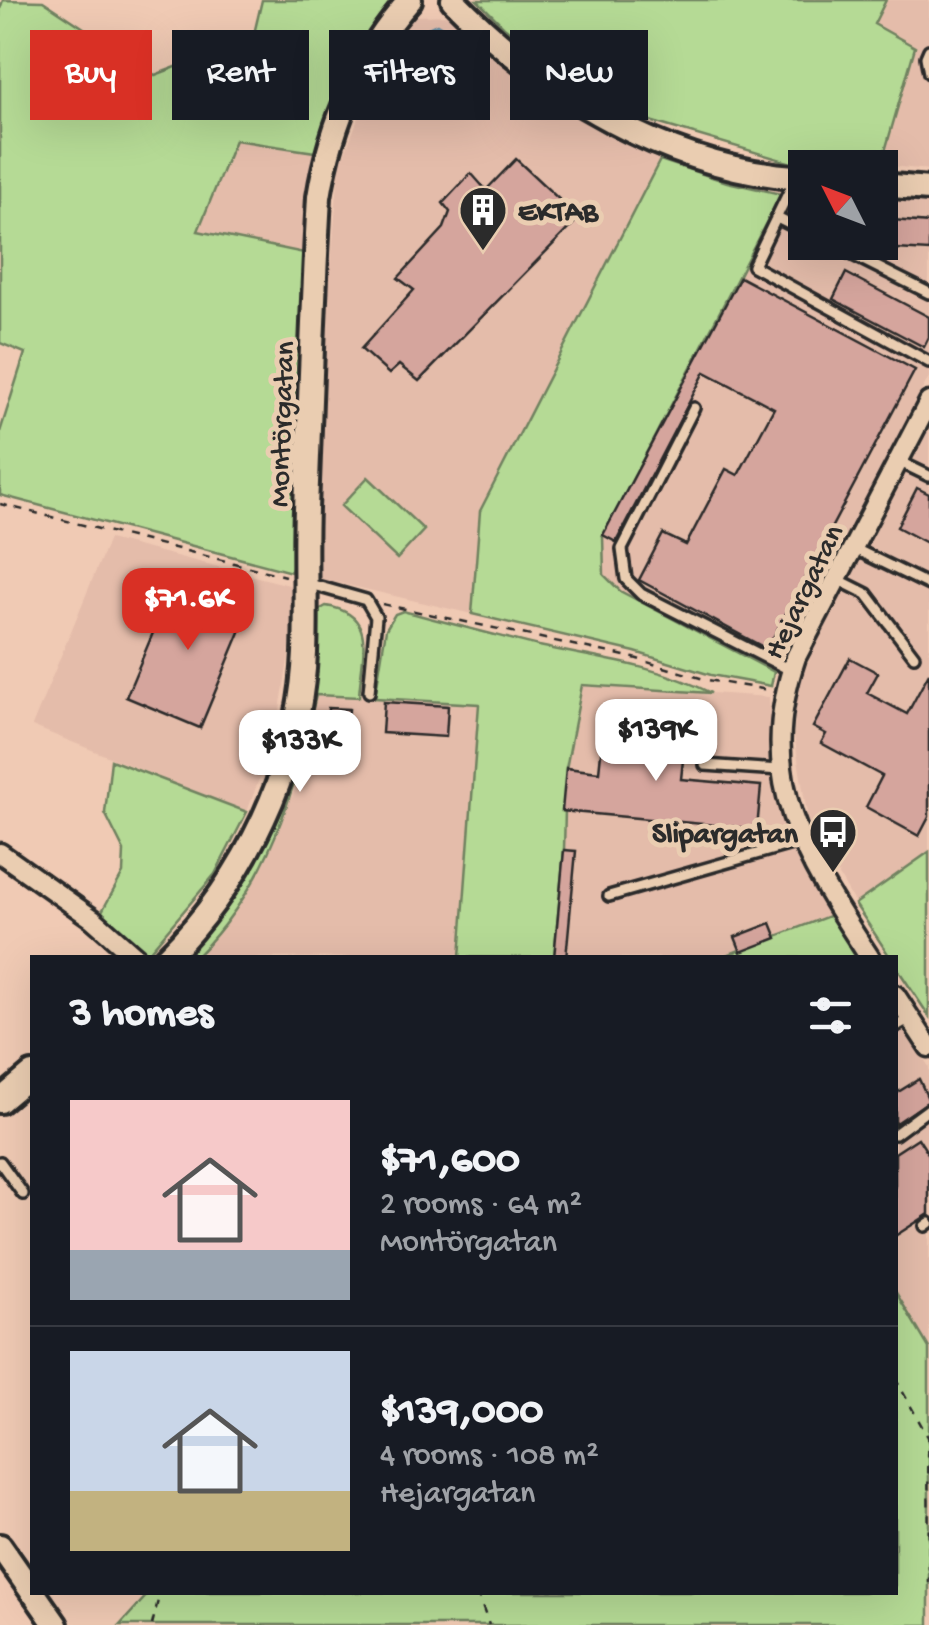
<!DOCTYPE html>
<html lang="en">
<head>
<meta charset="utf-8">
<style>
	body { margin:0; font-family:"Gochi Hand",sans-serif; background:#242831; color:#f1f3f6; height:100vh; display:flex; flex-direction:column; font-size:38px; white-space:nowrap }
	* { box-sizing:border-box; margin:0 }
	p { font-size:32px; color:#9ea1a6 }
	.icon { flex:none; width:55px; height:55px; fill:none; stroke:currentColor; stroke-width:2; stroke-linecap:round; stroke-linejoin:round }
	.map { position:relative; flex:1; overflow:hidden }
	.details { position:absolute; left:30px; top:955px; width:868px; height:640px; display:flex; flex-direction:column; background:#171b24; border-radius:0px; box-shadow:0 10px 40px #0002 }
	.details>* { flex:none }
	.hud { position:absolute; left:30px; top:30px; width:870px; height:90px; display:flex; gap:20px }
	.needle { width:65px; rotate:312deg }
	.buttons { position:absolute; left:788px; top:150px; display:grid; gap:20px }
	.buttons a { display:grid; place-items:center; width:110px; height:110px; border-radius:0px; background:#171b24; box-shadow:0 10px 40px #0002; font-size:50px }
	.price { position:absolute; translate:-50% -85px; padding:0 22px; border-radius:20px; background:#fff; color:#222; font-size:32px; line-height:65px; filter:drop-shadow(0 2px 5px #0008) }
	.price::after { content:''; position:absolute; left:50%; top:60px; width:30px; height:22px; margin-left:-15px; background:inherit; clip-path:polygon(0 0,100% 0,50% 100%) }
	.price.active { background:#d93025; color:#fff }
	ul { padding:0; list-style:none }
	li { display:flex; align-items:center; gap:30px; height:250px; padding:0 40px }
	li+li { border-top:2px solid #363941 }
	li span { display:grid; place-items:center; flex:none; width:280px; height:200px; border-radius:0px; color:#555 }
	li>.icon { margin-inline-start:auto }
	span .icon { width:120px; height:120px; fill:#fffc; stroke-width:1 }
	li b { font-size:42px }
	h2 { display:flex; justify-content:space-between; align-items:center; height:120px; padding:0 40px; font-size:42px }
	.tag { padding:0 35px; border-radius:0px; background:#171b24; box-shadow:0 10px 40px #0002; font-size:35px; line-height:90px }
	.tag.active { background:#d93025; color:#fff }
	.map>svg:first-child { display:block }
	.built { fill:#e4bcaa }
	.green { fill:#b5da95; stroke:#708260; stroke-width:2.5 }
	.water { fill:#8ecbee; stroke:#668ba0; stroke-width:2.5 }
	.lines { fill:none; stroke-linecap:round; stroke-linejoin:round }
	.shore { stroke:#536b79; stroke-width:2.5 }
	.building { fill:#d5a59d; stroke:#2b2b2b; stroke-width:2.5 }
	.lane-casing { stroke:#2b2b2b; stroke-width:16 }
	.street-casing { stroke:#2b2b2b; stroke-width:25 }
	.secondary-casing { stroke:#2b2b2b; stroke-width:30 }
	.path { stroke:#2b2b2b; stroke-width:2.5; stroke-dasharray:8 8; stroke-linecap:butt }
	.lane { stroke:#eacdb1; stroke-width:9 }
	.street { stroke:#eacdb1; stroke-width:18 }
	.secondary { stroke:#eacdb1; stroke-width:22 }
	.labels { text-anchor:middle; stroke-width:10; stroke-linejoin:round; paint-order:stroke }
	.poi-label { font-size:30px; font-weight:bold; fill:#2b2b2b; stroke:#eacdb1; text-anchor:start }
	.street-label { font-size:30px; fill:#2b2b2b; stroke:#eacdb1 }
</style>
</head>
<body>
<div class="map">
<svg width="929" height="1625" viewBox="0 0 929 1625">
	<rect width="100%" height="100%" fill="#f0cab4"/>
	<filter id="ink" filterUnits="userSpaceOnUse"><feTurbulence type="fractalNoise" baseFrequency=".01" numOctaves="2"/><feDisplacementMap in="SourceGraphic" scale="20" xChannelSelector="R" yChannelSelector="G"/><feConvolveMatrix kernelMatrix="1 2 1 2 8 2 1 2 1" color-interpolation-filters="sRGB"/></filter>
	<g filter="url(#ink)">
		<!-- built -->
		<g class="built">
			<path d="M886 0H929V170L881 165 915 48 873 24Z"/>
			<path d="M451 15 526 83 600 131 660 160 480 511 472 614 317 578 327 313 339 168 374 78 414 16Z"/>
			<path d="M235 140 315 152 304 253 198 232Z"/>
			<path d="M781 194 805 195V242H880V200L929 204V377L774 672 620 591 604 575 603 535Z"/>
			<path d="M929 430V852L855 904 808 820 794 735 797 688 822 631Z"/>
			<path d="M109 539 293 586 290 648 277 729 247 812 32 726Z"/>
			<path d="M582 684 769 697 775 793 796 853 834 914 719 957 554 958 566 768Z"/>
			<path d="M316 694 479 703 460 957 196 958 218 935 294 792Z"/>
			<path d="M895 1012 929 1067V1348L895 1291Z"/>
		</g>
		<!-- green -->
		<g class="green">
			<path d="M3 0 43 1 155 75 253 38 262 0H394L344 69 315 152 235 140 198 231 304 253 294 558 291 572 0 495V432L25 353 0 343V9Z"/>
			<path d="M477 0H886L874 24 915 47 881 165 795 164 650 121 575 83 504 27Z"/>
			<path d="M660 160 727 182 781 194 603 536 604 575 620 591 774 672 771 686 711 675 635 652 472 614 480 511Z"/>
			<path d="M368 477 424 530 397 559 341 506Z"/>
			<path d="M326 606C379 614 361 656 359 697L316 695C293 796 271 881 196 957L184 958 228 904 264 841 310 696 319 610Z"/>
			<path d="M403 611C449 623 494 635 539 646 599 659 656 665 711 693L582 685 566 769 564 850 554 958 460 957 479 704 375 698 386 629 395 614Z"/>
			<path d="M111 760 247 812 215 874 148 953 138 950 100 915 123 873 124 851 105 813Z"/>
			<path d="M929 852V1016L895 965V958L890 957 855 904Z"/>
			<path d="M834 914 861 958H719Z"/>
			<path d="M895 1291 929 1348V1625H120L150 1592H895Z"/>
		</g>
		<!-- water -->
		<path class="water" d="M437 24 460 37 465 71 461 101 437 114 420 107 401 60 419 32Z"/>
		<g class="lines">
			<!-- shore -->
			<path class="shore" d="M434 36 451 44 455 71 452 94 436 102 427 98 413 62 425 41Z"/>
		</g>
		<!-- building -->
		<g class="building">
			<path d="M516 159 579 218 419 381 399 365 389 374 361 349 414 290 398 278 444 228 450 212 443 203 471 173 486 190Z"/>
			<path d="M880 219 929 223V251L880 248Z"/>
			<path d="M846 273 929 317V337L924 347 833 299Z"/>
			<path d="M740 277 915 370 767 649 639 580 663 534 686 545 726 469 738 475 774 408 705 372 616 542 603 535Z"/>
			<path d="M917 488 929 494V544L897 527Z"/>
			<path d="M176 578 250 608 200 728 126 697Z"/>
			<path d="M850 658 878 673 867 693 907 714 929 673V817L919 836 866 807 882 776 821 743 826 734 813 727Z"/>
			<path d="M384 702 448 706 446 737 382 733Z"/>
			<path d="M328 708 349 709 346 746 326 745Z"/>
			<path d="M604 725 686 732 681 779 761 786 757 829 562 811 566 768 599 772Z"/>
			<path d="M564 850 576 851 566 958H554Z"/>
			<path d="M771 923 777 938 741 952 735 937Z"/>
			<path d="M919 1079 929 1101 895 1124V1094Z"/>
			<path d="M918 1138 929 1155V1214L895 1236V1153Z"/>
		</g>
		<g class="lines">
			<!-- lane casing -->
			<g class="lane-casing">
				<g id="lane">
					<path d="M929 50 926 57 929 73"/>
					<path d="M795 179 753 266 929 362"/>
					<path d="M777 218 805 232"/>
					<path d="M827 242 929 293"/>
					<path d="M694 408 622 549 626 579 641 594 792 671"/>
					<path d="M898 461 929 476"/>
					<path d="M853 548 929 585"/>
					<path d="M837 579 867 594 914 656"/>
					<path d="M306 583 366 600 376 617 369 692"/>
					<path d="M705 765 780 770"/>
					<path d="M609 896 802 841"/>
					<path d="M895 1027 910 1018"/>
					<path d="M895 1134 929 1109"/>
					<path d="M0 1162 23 1194"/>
					<path d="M925 1226 929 1223"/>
				</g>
			</g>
			<!-- street casing -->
			<g class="street-casing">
				<g id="street">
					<path d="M0 853 93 919 137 958"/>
					<path d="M870 958C804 857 754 780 796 657L929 402"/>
					<path d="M895 995 929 1047"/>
				</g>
			</g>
			<!-- secondary casing -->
			<g class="secondary-casing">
				<g id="secondary">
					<path d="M453 0C546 95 669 170 805 178"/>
					<path d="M880 185 929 189"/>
					<path d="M166 958C246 879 300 766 305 653 307 605 304 557 306 509 310 405 313 301 319 197 331 122 359 57 410 0"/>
					<path d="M0 1101 32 1074"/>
					<path d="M0 1546 32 1592"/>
					<path d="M33 1592 56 1625"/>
				</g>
			</g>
			<!-- path -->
			<g class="path">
				<path d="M0 504 285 576"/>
				<path d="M382 604 634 658 707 680 769 690"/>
				<path d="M895 1378 928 1437 929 1583"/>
				<path d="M477 1592 489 1625"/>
				<path d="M152 1625 160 1592"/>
			</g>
			<!-- lane -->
			<use href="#lane" class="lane"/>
			<!-- street -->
			<use href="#street" class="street"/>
			<!-- secondary -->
			<use href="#secondary" class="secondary"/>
		</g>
	</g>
	<!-- icons -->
	<defs>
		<g id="building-pin" transform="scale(2.5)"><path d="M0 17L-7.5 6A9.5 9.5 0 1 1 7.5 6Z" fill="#2b2b2b" stroke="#eacdb1"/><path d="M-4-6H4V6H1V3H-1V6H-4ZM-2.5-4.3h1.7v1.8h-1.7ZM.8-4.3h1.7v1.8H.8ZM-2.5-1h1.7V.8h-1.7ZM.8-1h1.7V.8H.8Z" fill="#fff"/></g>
		<g id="bus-pin" transform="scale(2.5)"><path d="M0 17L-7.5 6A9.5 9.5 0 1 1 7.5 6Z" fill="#2b2b2b" stroke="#eacdb1"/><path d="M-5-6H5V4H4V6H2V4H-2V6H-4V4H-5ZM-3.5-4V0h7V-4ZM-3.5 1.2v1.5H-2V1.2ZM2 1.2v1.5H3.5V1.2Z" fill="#fff"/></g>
	</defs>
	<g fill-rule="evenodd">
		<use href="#building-pin" x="483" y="210"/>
		<use href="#bus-pin" x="833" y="832"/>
	</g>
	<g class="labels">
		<!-- poi labels -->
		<g class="poi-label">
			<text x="518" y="220">EKTAB</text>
			<text x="798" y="842" text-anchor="end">Slipargatan</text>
		</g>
		<!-- street labels -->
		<g class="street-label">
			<text transform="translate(280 424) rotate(-88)" y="10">Montörgatan</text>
			<text transform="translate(802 591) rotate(-64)" y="10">Hejargatan</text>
		</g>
	</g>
</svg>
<div class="buttons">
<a><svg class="needle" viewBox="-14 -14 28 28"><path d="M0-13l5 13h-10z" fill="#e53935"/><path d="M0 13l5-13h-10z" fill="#9ea1a6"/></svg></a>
</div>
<b class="price active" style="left:188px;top:653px">$71.6K</b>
<b class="price" style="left:656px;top:784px">$139K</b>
<b class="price" style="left:300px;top:795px">$133K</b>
<div class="hud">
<a class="tag active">Buy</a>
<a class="tag">Rent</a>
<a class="tag">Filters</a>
<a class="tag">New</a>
</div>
<section class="details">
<h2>3 homes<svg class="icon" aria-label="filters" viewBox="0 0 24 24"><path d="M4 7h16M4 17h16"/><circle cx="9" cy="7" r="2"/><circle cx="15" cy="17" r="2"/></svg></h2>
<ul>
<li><span style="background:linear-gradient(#f6c9c9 75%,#9aa5b1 0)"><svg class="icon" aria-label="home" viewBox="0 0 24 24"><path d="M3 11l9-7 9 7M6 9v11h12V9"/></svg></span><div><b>$71,600</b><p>2 rooms · 64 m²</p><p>Montörgatan</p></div></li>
<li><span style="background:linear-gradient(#c9d6e8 70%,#c2b280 0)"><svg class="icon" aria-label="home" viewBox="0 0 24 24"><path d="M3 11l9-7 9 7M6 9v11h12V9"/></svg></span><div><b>$139,000</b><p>4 rooms · 108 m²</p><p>Hejargatan</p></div></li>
</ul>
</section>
</div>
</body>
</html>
